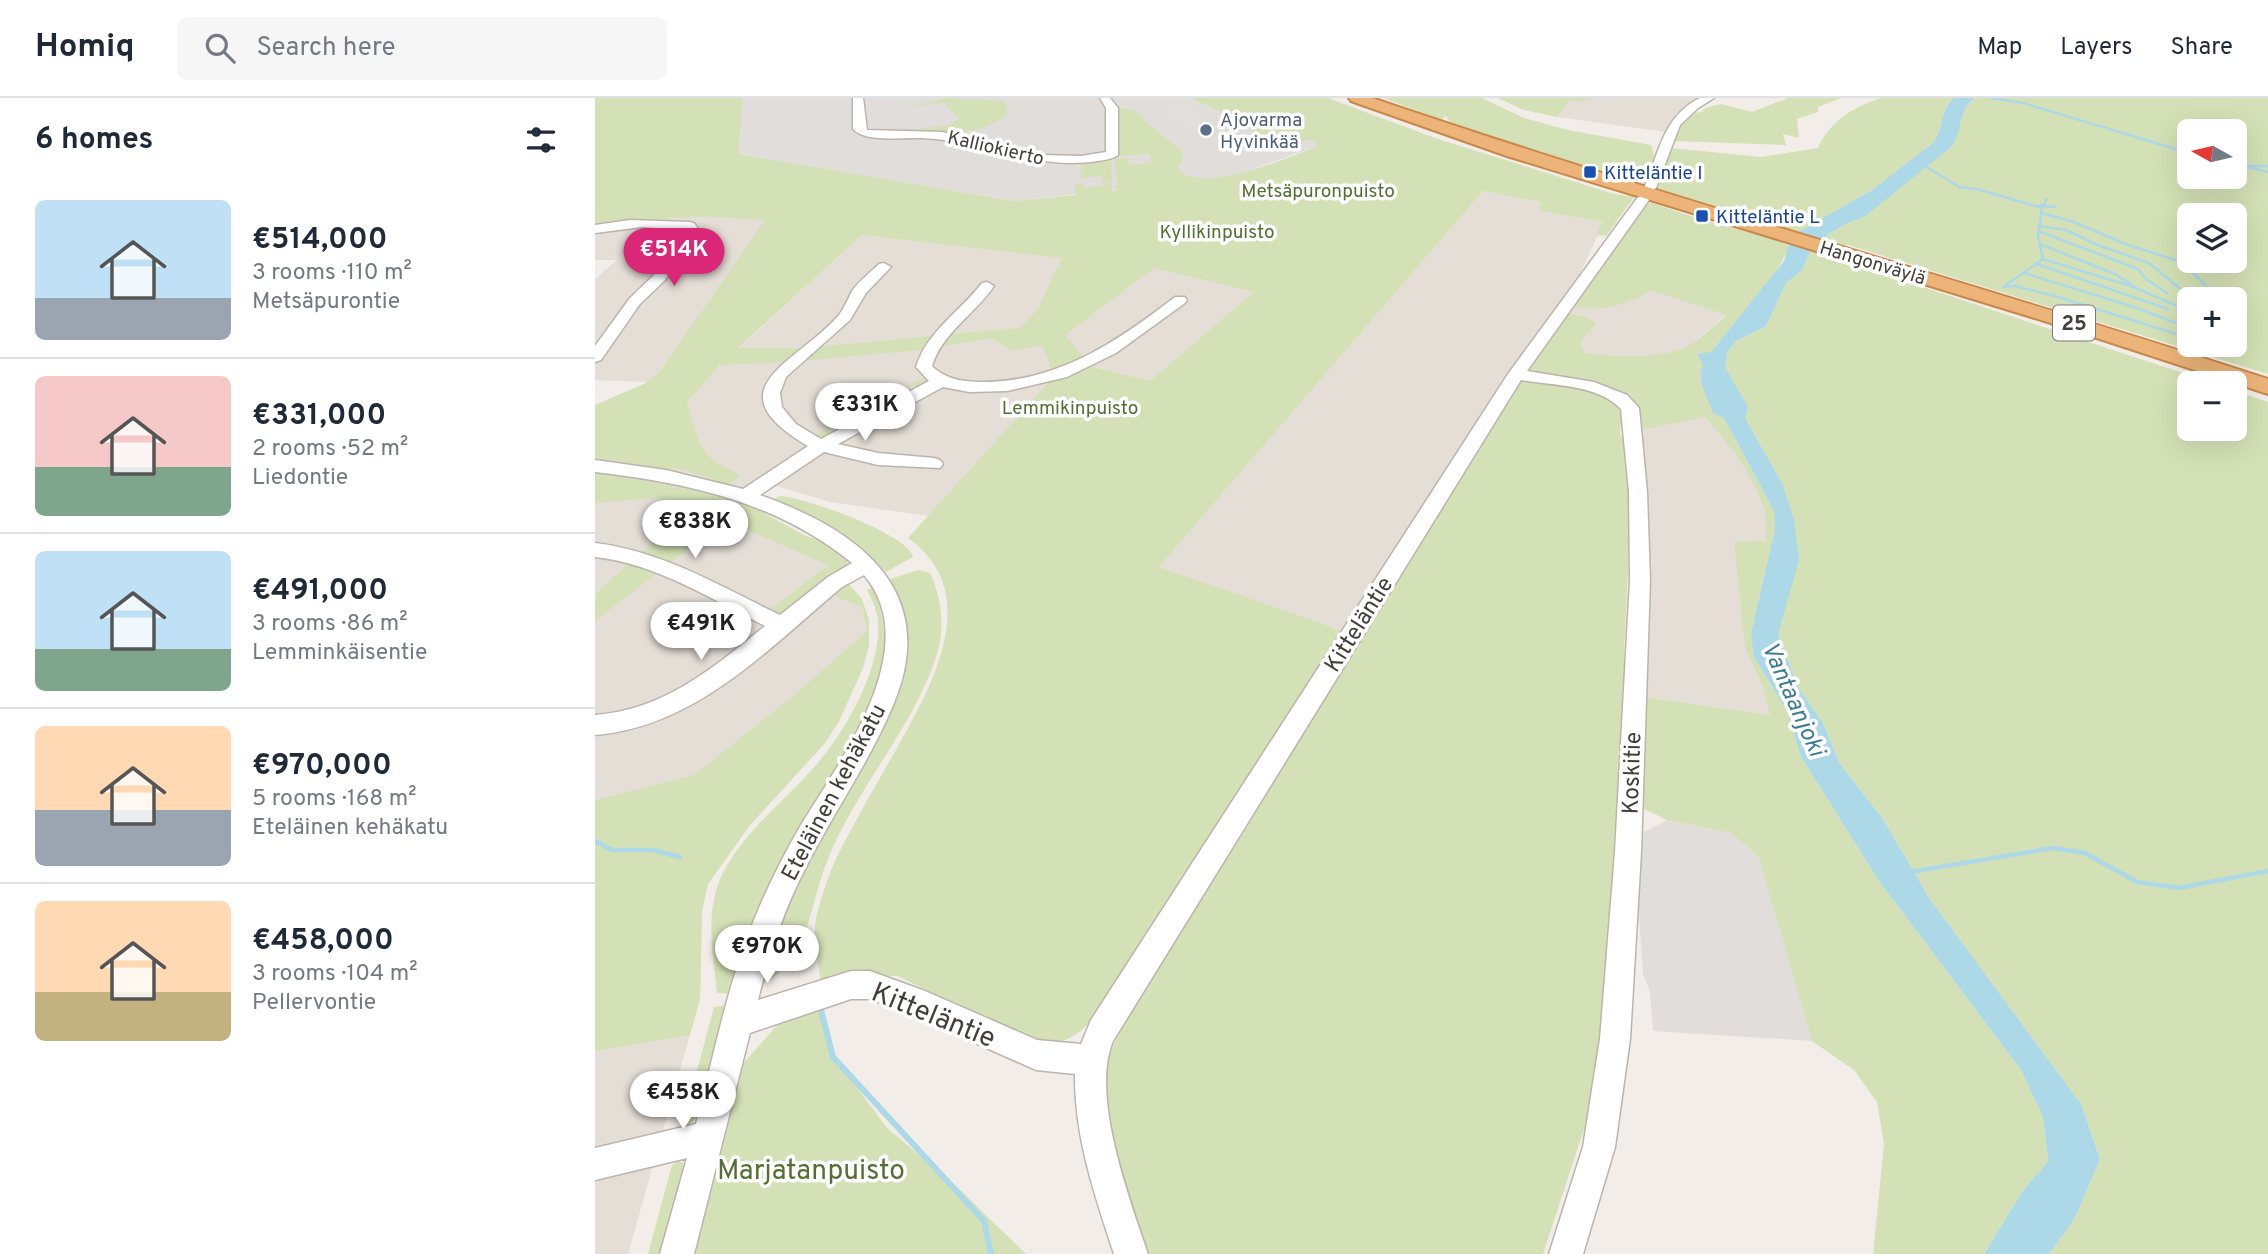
<!DOCTYPE html>
<html lang="en">
<head>
<meta charset="utf-8">
<style>
	body { margin:0; font-family:Overpass,sans-serif; background:#f6f6f7; color:#1f2937; height:100vh; display:flex; flex-direction:column; font-size:26px; white-space:nowrap }
	* { box-sizing:border-box; margin:0 }
	p { font-size:23px; color:#747a83 }
	.icon { flex:none; width:38px; height:38px; fill:none; stroke:currentColor; stroke-width:2; stroke-linecap:round; stroke-linejoin:round }
	.map { position:relative; flex:1; overflow:hidden }
	.drawer { display:flex; flex-direction:column; background:#fff; width:595px }
	.drawer>* { flex:none }
	.needle { width:46px; rotate:278deg }
	.fabs { position:absolute; left:1582px; top:21px; display:grid; gap:14px }
	.fabs a { display:grid; place-items:center; width:70px; height:70px; border-radius:10px; background:#fff; box-shadow:0 7px 28px #0002; font-size:35px }
	.price { position:absolute; translate:-50% -60px; padding:0 16px; border-radius:24px; background:#fff; color:#222; font-size:23px; line-height:46px; filter:drop-shadow(0 2px 4px #0008) }
	.price::after { content:''; position:absolute; left:50%; top:42px; width:21px; height:16px; margin-left:-10px; background:inherit; clip-path:polygon(0 0,100% 0,50% 100%) }
	.price.selected { background:#db2777; color:#fff }
	ul { padding:0; list-style:none }
	li { display:flex; align-items:center; gap:21px; height:175px; padding:0 35px }
	li+li { border-top:2px solid #e0e1e3 }
	li span { display:grid; place-items:center; flex:none; width:196px; height:140px; border-radius:10px; color:#555 }
	li>.icon { margin-inline-start:auto }
	span .icon { width:84px; height:84px; fill:#fffc; stroke-width:1 }
	li b { font-size:30px }
	h2 { display:flex; justify-content:space-between; align-items:center; height:84px; padding:0 35px; font-size:30px }
	header { display:flex; align-items:center; gap:42px; box-sizing:border-box; height:98px; padding:0 35px; background:#fff; border-bottom:2px solid #e0e1e3 }
	header strong { font-size:33px }
	nav { display:flex; gap:38px; margin-inline-start:auto; font-size:24px }
	.search { width:490px; height:63px; background:#f6f6f7; display:flex; align-items:center; gap:18px; box-sizing:border-box; padding:0 24px; border-radius:10px; color:#747a83; font-size:26px }
	main { display:flex; flex:1; min-height:0 }
	.map>svg:first-child { display:block }
	.residential { fill:#e5ded7 }
	.industrial { fill:#e1ddda }
	.green { fill:#d4e1b6; fill-rule:evenodd }
	.parking { fill:#e1dedc }
	.water { fill:#acd8e7 }
	.lines { fill:none; stroke-linecap:round; stroke-linejoin:round }
	.stream-far2 { stroke:#acd8e7; stroke-width:2.5 }
	.stream-far1 { stroke:#acd8e7; stroke-width:4.5 }
	.stream { stroke:#acd8e7; stroke-width:6 }
	.minor-casing { stroke:#bcb4ac; stroke-width:3 }
	.highway-casing { stroke:#ca874a; stroke-width:4 }
	.minor { fill:#fff; fill-rule:evenodd }
	.highway { fill:#ecb479; fill-rule:evenodd }
	.service-dot { fill:#5c6f8a; stroke:#fff; stroke-width:2.5 }
	.transit-dot { fill:#1a4fb4; stroke:#fff; stroke-width:2.5 }
	.labels { text-anchor:middle; stroke-width:7; stroke-linejoin:round; paint-order:stroke }
	.far-service-label { font-size:19px; fill:#4e5e75; stroke:#fff; text-anchor:start }
	.far-street-label { font-size:19px; fill:#443d38; stroke:#fff }
	.far-transit-label { font-size:19px; fill:#164399; stroke:#fff; text-anchor:start }
	.far-park-label { font-size:19px; fill:#536f32; stroke:#fff }
	.shield { fill:#fff; stroke:#7c7774; stroke-width:2 }
	.shield-label { font-size:21px; font-weight:bold; fill:#443d38 }
	.street-label { font-size:23px; fill:#443d38; stroke:#fff }
	.water-label { font-size:24px; font-style:italic; fill:#3a7c94; stroke:#fff }
	.near-street-label { font-size:28px; fill:#443d38; stroke:#fff }
	.near-park-label { font-size:28px; fill:#536f32; stroke:#fff }
</style>
</head>
<body>
<header>
<strong>Homiq</strong>
<div class="search"><svg class="icon" aria-label="search" viewBox="0 0 24 24"><circle cx="10" cy="10" r="6"/><path d="M15 15l6 6"/></svg>Search here</div>
<nav><a>Map</a><a>Layers</a><a>Share</a></nav>
</header>
<main>
<section class="drawer">
<h2>6 homes<svg class="icon" aria-label="filters" viewBox="0 0 24 24"><path d="M4 7h16M4 17h16"/><circle cx="9" cy="7" r="2"/><circle cx="15" cy="17" r="2"/></svg></h2>
<ul>
<li><span style="background:linear-gradient(#bfe0f5 70%,#9aa5b1 0)"><svg class="icon" aria-label="home" viewBox="0 0 24 24"><path d="M3 11l9-7 9 7M6 9v11h12V9"/></svg></span><div><b>€514,000</b><p>3 rooms · 110 m²</p><p>Metsäpurontie</p></div></li>
<li><span style="background:linear-gradient(#f6c9c9 65%,#7fa58c 0)"><svg class="icon" aria-label="home" viewBox="0 0 24 24"><path d="M3 11l9-7 9 7M6 9v11h12V9"/></svg></span><div><b>€331,000</b><p>2 rooms · 52 m²</p><p>Liedontie</p></div></li>
<li><span style="background:linear-gradient(#bfe0f5 70%,#7fa58c 0)"><svg class="icon" aria-label="home" viewBox="0 0 24 24"><path d="M3 11l9-7 9 7M6 9v11h12V9"/></svg></span><div><b>€491,000</b><p>3 rooms · 86 m²</p><p>Lemminkäisentie</p></div></li>
<li><span style="background:linear-gradient(#ffd9b3 60%,#9aa5b1 0)"><svg class="icon" aria-label="home" viewBox="0 0 24 24"><path d="M3 11l9-7 9 7M6 9v11h12V9"/></svg></span><div><b>€970,000</b><p>5 rooms · 168 m²</p><p>Eteläinen kehäkatu</p></div></li>
<li><span style="background:linear-gradient(#ffd9b3 65%,#c2b280 0)"><svg class="icon" aria-label="home" viewBox="0 0 24 24"><path d="M3 11l9-7 9 7M6 9v11h12V9"/></svg></span><div><b>€458,000</b><p>3 rooms · 104 m²</p><p>Pellervontie</p></div></li>
</ul>
</section>
<div class="map">
<svg width="1673" height="1156" viewBox="0 0 1673 1156">
	<rect width="100%" height="100%" fill="#f2ede8"/>
	<!-- residential -->
	<g class="residential">
		<path d="M976 0H1106L1081 15 1071 34 962 19Z"/>
		<path d="M888 93 946 104V113L1009 124 983 180 1056 191 1132 216 1092 250 1175 416 1156 535 1175 617 1050 599 1042 291 920 267 748 533 563 470Z"/>
		<path d="M104 119 171 122 66 272 53 284 0 282V181L22 162H0V125Z"/>
		<path d="M267 137 578 172 660 194 555 283 496 268 333 418 235 404 178 387 133 422 233 467 267 509 272 533 268 570 244 623 230 645 155 727 113 786 107 813 105 901 35 1149 33 1156H0V359L85 371 136 385 145 377 125 368 103 346 92 304 118 274Z"/>
	</g>
	<!-- industrial -->
	<g class="industrial">
		<path d="M148 0H611L725 47 636 79 418 103 142 56Z"/>
		<path d="M1072 722 1136 735 1163 758 1217 943 1058 933 1055 894 1048 876 1041 771 1045 736Z"/>
	</g>
	<!-- green -->
	<g class="green">
		<path d="M0 0H148L143 56 418 103 480 97 481 85H488L487 90 513 87V84L507 85V78L485 80 487 64 516 61 517 93 522 92 520 60 544 61 534 62V67L556 65 554 56 521 58 520 12C532 9 539 11 548 19V22L587 53 588 59 583 70C600 99 700 58 724 47L714 42 695 47 679 46 634 18 596 0H733L840 40 1019 96 1039 99 1011 138 1001 137 1008 124 945 113 946 104 888 93 564 469 748 533 642 694 503 916C483 938 470 947 440 946L303 878 266 877 226 885C223 861 216 835 223 812 229 791 237 766 248 747 265 714 284 682 302 650 337 587 390 495 313 440L456 282 495 268 555 283 659 194 559 170 470 237 489 260 457 273 447 247 417 253 396 240 339 250 353 236 425 230 442 212 467 160 267 137 143 250H206L220 240 192 264 125 267 92 304C103 345 104 359 146 377L135 387 85 371H65L0 362V307L53 284 66 272 170 122 104 119 0 125Z"/>
		<path d="M349 0 408 3 412 8 411 19 381 33 374 32 361 38 342 34H299L355 27 364 21 351 7 353 4 288 12 334 5Z"/>
		<path d="M789 0H887L929 20 973 32 1056 47 1060 61 1045 85 951 58 855 25 851 18 846 22Z"/>
		<path d="M903 0H996L985 4 975 2 962 19 929 12Z"/>
		<path d="M1193 0H1246L1223 9V14L1202 21 1204 40 1188 36 1191 47 1079 43 1092 16 1106 14 1111 10 1126 6 1157 14Z"/>
		<path d="M1286 0H1359C1344 13 1349 30 1339 44L1277 92 1200 136 1057 94 1076 50 1166 59 1223 50C1235 23 1258 9 1286 0Z"/>
		<path d="M1380 0H1673V276L1253 147 1241 148 1223 143 1250 126 1269 119ZM1594 33H1640V79H1594ZM1594 117H1640V163H1594ZM1594 201H1640V247H1594Z"/>
		<path d="M1051 105H1057L1101 120 1184 142 1195 149 1179 177 1116 254 1108 267 1105 282 1112 293 1118 315 1129 320 1179 413 1180 431 1156 535 1159 559 1193 615 1206 659 1284 783 1426 972 1448 1019 1453 1063 1427 1094 1389 1156H1278L1289 1046 1282 1004 1259 972 1217 943 1163 758 1136 735 1072 722 1041 707 1050 599 1175 617 1167 587 1150 549 1139 444 1171 443C1170 433 1172 420 1169 410 1159 378 1132 343 1110 319L1040 333 1035 297 1004 286 930 274 972 215 992 219 1001 226 985 244 990 255C1015 259 1071 261 1093 248 1107 240 1119 227 1132 217L1056 192C1033 208 1001 215 973 208L1025 143Z"/>
		<path d="M1217 149 1225 152 1228 156 1618 285H1594V331H1640V293L1673 304V1156H1454L1480 1120 1505 1061 1486 1006 1334 800 1288 721 1245 666 1228 625 1203 589 1183 536 1191 502 1187 385 1150 320 1139 287 1130 269 1132 255 1141 243 1171 228 1191 185 1207 172Z"/>
		<path d="M341 238 326 252 204 263 220 249Z"/>
		<path d="M329 279 331 285 324 289 317 287 287 303 291 307 276 315 268 314 233 333 238 337 225 340 218 338Z"/>
		<path d="M927 280 994 291 1023 302 1027 312 1025 335 1033 354 1035 429 1029 554 1030 616 1007 938 993 1019 948 1156H552C532 1108 503 1018 512 966 515 953 523 938 528 926L923 282Z"/>
		<path d="M0 373 103 393 156 408 211 438 229 444 253 461 252 469C244 474 233 477 226 482 206 497 201 525 172 514L233 467 132 423 73 466 47 454 99 407 59 400 0 405Z"/>
		<path d="M185 398C209 399 313 436 318 459L291 474C261 440 219 419 178 401Z"/>
		<path d="M34 465 62 475 0 523V497Z"/>
		<path d="M323 472 335 475C346 498 350 529 343 553 320 629 262 688 233 761 214 806 216 858 169 886L167 884 172 858 309 523 305 503 295 481Z"/>
		<path d="M253 485 267 501 274 522V548L268 570 244 623 230 645 155 727 113 786 107 813 105 901 95 937 0 953V702L99 677 197 599 272 533 267 509 234 496Z"/>
		<path d="M278 489C316 583 247 650 207 728 179 782 160 841 137 896L122 895C118 855 109 812 128 775 150 732 191 702 222 666 251 633 291 563 282 517 280 508 276 500 272 492Z"/>
		<path d="M227 899 234 952 292 1030 362 1089 431 1156H98L119 1084 147 967 192 916Z"/>
		<path d="M133 907 106 1016 86 1033 119 909Z"/>
		<path d="M83 1063 88 1065 90 1073 69 1156H53L77 1067Z"/>
	</g>
	<!-- parking -->
	<path class="parking" d="M580 6 602 10 613 19 603 29 589 31 568 13Z"/>
	<!-- water -->
	<g class="water">
		<path d="M1359 0H1380C1360 16 1369 33 1356 49L1269 119 1250 126 1223 143 1200 136 1277 92 1339 44C1349 30 1344 13 1359 0Z"/>
		<path d="M1178 138 1217 149 1207 172 1191 185 1171 228 1141 243 1132 255 1130 269 1153 309 1150 320 1187 385 1199 422 1204 462 1183 536 1203 589 1228 625 1245 666 1288 721 1334 800 1486 1006 1505 1061 1480 1120 1454 1156H1389L1427 1094 1453 1063 1448 1019 1426 972 1284 783 1206 659 1193 615 1159 559 1156 535 1180 431 1179 413 1129 320 1118 315C1113 299 1100 282 1108 267L1102 256 1116 254 1189 163 1194 147Z"/>
	</g>
	<g class="lines">
		<!-- stream-far2 -->
		<g class="stream-far2">
			<path d="M1396 0 1428 5 1594 55"/>
			<path d="M1327 66 1364 89 1382 91 1447 110 1443 139 1448 161 1408 189"/>
			<path d="M1640 66 1673 74"/>
			<path d="M1653 68H1673"/>
			<path d="M1443 108 1449 107 1452 101"/>
			<path d="M1447 108 1460 109"/>
			<path d="M1446 115 1479 124 1530 146 1587 164 1624 201"/>
			<path d="M1444 128 1471 132 1505 148 1554 165 1598 201"/>
			<path d="M1443 133 1543 171 1551 181 1572 195"/>
			<path d="M1445 146 1522 177 1535 186"/>
			<path d="M1448 161 1539 189 1593 213"/>
			<path d="M1442 166 1573 211"/>
			<path d="M1429 175 1542 210 1594 230"/>
			<path d="M1409 189 1420 188 1460 198 1594 240"/>
		</g>
		<!-- stream-far1 -->
		<g class="stream-far1">
			<path d="M0 743 17 752H58L85 759"/>
			<path d="M1315 774 1458 750 1490 755 1542 784 1584 790 1673 773"/>
		</g>
		<!-- stream -->
		<path class="stream" d="M225 908 238 959 389 1123 396 1156"/>
		<!-- minor casing -->
		<g class="minor-casing">
			<g id="minor">
				<path d="M258 0H268L272 32 347 34 447 57 486 58 511 54V10L505 0H515L523 10V57C517 61 510 62 503 63 440 73 387 42 326 40 307 39 271 45 258 31Z"/>
				<path d="M1105 0H1119L1103 10 1085 27 1061 90 1055 94 1051 93 1049 90C1064 55 1068 18 1105 0Z"/>
				<path d="M1048 98 1054 102 932 273 999 284 1032 297 1044 310 1052 394 1055 482 1046 754 1035 941 1020 1049 988 1156H954L988 1049 1005 941 1020 754 1035 482 1034 394 1026 311C1002 286 959 288 926 282L518 943C495 998 535 1102 553 1156H519C500 1098 479 1038 480 976L441 972 315 916 275 901H256L155 935 99 1156H65L92 1060 0 1082V1050L101 1026C119 956 133 884 161 817 174 786 189 756 206 727 244 664 331 550 269 477L247 489C174 550 101 629 0 637V617C69 612 118 570 170 528 116 501 62 466 0 459V445C67 453 125 488 185 517L233 479 257 465C182 404 94 385 0 374V362L71 372 148 391 213 348C114 290 203 265 244 217 249 210 253 201 257 193 264 183 275 175 284 166L289 165 296 169 271 195 255 222 191 279 185 295 187 309 201 326 226 341 334 283 321 269C332 233 365 214 387 185L392 184 399 188C380 216 347 235 337 268 352 283 372 284 392 284 466 282 523 243 580 199H590L592 202 590 205 521 255 472 279 412 293 374 294 348 289 243 346 283 355 339 360 345 362 348 366 345 370 283 367 229 354 165 397C261 431 346 491 299 605 275 664 237 716 209 773 188 814 174 857 163 902L256 873H275L330 893 442 942 486 946 496 922 913 276 1043 99Z"/>
				<path d="M35 122 94 124 99 125 104 132 70 182 45 206 6 262 0 264V248L35 200 60 176 90 132 47 129 0 135V127Z"/>
			</g>
		</g>
		<!-- highway casing -->
		<g class="highway-casing">
			<path id="highway" d="M754 0H777C1073 101 1376 184 1673 281V296L1459 226 912 58 756 3Z"/>
		</g>
		<!-- minor -->
		<use href="#minor" class="minor"/>
		<!-- highway -->
		<use href="#highway" class="highway"/>
	</g>
	<!-- markers -->
	<circle class="service-dot" cx="611" cy="32" r="7"/>
	<g class="transit-dot">
		<rect x="988" y="67" width="14" height="14" rx="3.5"/>
		<rect x="1100" y="111" width="14" height="14" rx="3.5"/>
	</g>
	<g class="labels">
		<!-- far-service labels -->
		<g class="far-service-label">
			<text x="625" y="28">Ajovarma<tspan x="625" dy="22">Hyvinkää</tspan></text>
		</g>
		<!-- far-street labels -->
		<g class="far-street-label">
			<text transform="translate(401 49) rotate(13)" y="7">Kalliokierto</text>
			<text transform="translate(1278 164) rotate(17)" y="7">Hangonväylä</text>
		</g>
		<!-- far-transit labels -->
		<g class="far-transit-label">
			<text x="1009" y="81">Kitteläntie I</text>
			<text x="1121" y="125">Kitteläntie L</text>
		</g>
		<!-- far-park labels -->
		<g class="far-park-label">
			<text x="723" y="99">Metsäpuronpuisto</text>
			<text x="622" y="140">Kyllikinpuisto</text>
			<text x="475" y="316">Lemmikinpuisto</text>
		</g>
		<!-- shield labels -->
		<rect class="shield" x="1458" y="207.5" width="42" height="35" rx="5"/>
		<g class="shield-label">
			<text x="1479" y="232">25</text>
		</g>
		<!-- street labels -->
		<g class="street-label">
			<text transform="translate(763 526) rotate(-58)" y="8">Kitteläntie</text>
			<text transform="translate(1036 675) rotate(-88)" y="8">Koskitie</text>
			<text transform="translate(238 694) rotate(-62)" y="8">Eteläinen kehäkatu</text>
		</g>
		<!-- water labels -->
		<g class="water-label">
			<text transform="translate(1199 601) rotate(66)" y="8">Vantaanjoki</text>
		</g>
		<!-- near-street labels -->
		<g class="near-street-label">
			<text transform="translate(339 916) rotate(22)" y="10">Kitteläntie</text>
		</g>
		<!-- near-park labels -->
		<g class="near-park-label">
			<text x="216" y="1081">Marjatanpuisto</text>
		</g>
	</g>
</svg>
<div class="fabs">
<a><svg class="needle" viewBox="-14 -14 28 28"><path d="M0-13l5 13h-10z" fill="#e53935"/><path d="M0 13l5-13h-10z" fill="#747a83"/></svg></a>
<a><svg class="icon" aria-label="layers" viewBox="0 0 24 24"><path d="M12 4l9 5-9 5-9-5zM3 14l9 5 9-5"/></svg></a>
<a>+</a>
<a>−</a>
</div>
<b class="price selected" style="left:79px;top:190px">€514K</b>
<b class="price" style="left:270px;top:345px">€331K</b>
<b class="price" style="left:100px;top:462px">€838K</b>
<b class="price" style="left:106px;top:564px">€491K</b>
<b class="price" style="left:172px;top:887px">€970K</b>
<b class="price" style="left:88px;top:1033px">€458K</b>
</div>
</main>
</body>
</html>
